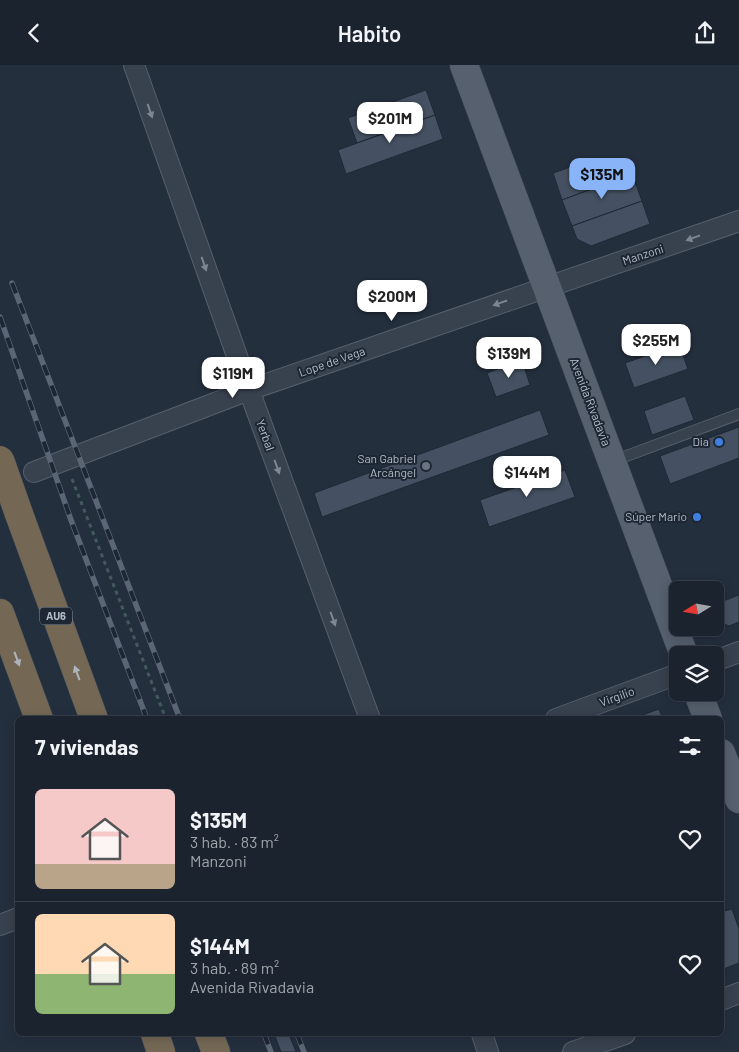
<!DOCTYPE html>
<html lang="es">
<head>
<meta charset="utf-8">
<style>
	body { margin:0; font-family:Barlow,sans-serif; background:#242b36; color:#f1f3f6; height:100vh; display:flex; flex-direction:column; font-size:19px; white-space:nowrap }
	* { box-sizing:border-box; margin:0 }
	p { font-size:16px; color:#a0a4aa }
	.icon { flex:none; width:28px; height:28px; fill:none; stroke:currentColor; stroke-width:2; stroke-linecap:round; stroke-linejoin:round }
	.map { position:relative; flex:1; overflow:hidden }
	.side { position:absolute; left:15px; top:651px; width:709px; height:320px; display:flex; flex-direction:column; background:#1b232e; border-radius:8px; box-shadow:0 2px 12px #0003,0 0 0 1px #39404a }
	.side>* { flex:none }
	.needle { width:32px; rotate:259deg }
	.buttons { position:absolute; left:669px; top:516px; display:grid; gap:10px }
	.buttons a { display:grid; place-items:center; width:55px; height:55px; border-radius:8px; background:#1b232e; box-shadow:0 2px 12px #0003,0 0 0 1px #39404a; font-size:25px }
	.price { position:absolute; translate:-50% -42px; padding:0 11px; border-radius:10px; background:#fff; color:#222; font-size:16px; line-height:32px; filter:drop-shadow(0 1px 2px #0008) }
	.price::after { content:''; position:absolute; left:50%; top:30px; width:15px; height:11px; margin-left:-8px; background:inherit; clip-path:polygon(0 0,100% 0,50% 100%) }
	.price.current { background:#8ab4f8; color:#111 }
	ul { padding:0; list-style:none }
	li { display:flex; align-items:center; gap:15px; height:125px; padding:0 20px }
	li+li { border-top:1px solid #39404a }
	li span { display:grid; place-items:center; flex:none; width:140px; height:100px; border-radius:8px; color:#555 }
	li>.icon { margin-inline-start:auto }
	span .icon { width:60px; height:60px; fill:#fffc; stroke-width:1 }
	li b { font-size:21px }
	h2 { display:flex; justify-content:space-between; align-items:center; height:60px; padding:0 20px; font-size:21px }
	header { display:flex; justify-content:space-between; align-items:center; height:65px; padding:0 20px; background:#1b232e; font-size:22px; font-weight:600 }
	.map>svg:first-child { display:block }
	.building { fill:#455162; stroke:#1f2835 }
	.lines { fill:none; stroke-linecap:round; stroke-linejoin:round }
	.service-casing { stroke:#565f6c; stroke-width:12 }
	.minor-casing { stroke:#565f6c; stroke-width:22 }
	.primary-casing { stroke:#414a57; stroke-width:29 }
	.motorway-casing { stroke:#434c59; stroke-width:29 }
	.path { stroke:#44595c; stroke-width:3; stroke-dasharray:4 4; stroke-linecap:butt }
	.service { stroke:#38414e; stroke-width:10 }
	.minor { stroke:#38414e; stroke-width:20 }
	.primary { stroke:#56606e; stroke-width:28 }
	.motorway { stroke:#746855; stroke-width:28 }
	.rail-casing { stroke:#5a6575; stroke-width:5.5 }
	.rail { stroke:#1d2633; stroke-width:4; stroke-dasharray:11; stroke-linecap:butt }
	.motorway-bridge-casing { stroke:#434c59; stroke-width:29; stroke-linecap:butt }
	.motorway-bridge { stroke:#746855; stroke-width:28 }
	.oneway { fill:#7c8592 }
	.oneway2 { fill:#aeb4bd }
	.shop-dot { fill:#3f7fe0; stroke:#1d2633; stroke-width:2 }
	.worship-dot { fill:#6b7280; stroke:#1d2633; stroke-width:2 }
	.labels { text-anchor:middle; stroke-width:4; stroke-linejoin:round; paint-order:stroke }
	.shield { fill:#1d2633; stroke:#878f9c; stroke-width:1 }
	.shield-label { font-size:11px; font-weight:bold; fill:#b4bcc9 }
	.street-label { font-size:12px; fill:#b4bcc9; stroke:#1d2633 }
	.poi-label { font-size:12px; fill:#b4bcc9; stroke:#1d2633; text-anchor:end }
</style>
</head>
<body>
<header><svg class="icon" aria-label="back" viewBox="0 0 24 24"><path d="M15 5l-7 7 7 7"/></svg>Habito<svg class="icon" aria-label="share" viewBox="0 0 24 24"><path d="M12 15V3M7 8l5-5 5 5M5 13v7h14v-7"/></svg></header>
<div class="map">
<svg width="739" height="987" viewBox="0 0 739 987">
	<rect width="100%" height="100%" fill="#242f3e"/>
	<!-- building -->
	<g class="building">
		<path d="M426 25 435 50 357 78 348 53Z"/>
		<path d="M435 50 443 74 346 109 338 85Z"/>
		<path d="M594 94 603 120 562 135 553 108Z"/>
		<path d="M632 109 642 136 572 161 562 135Z"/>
		<path d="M642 136 650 159 591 181 577 174 572 161Z"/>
		<path d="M679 279 688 304 634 323 625 298Z"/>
		<path d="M522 295 530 320 496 332 487 308Z"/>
		<path d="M685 331 694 355 652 370 644 346Z"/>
		<path d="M540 345 549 370 322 452 314 428Z"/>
		<path d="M739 362V393L670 419 660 391Z"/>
		<path d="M565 405 575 432 489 462 480 435Z"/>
		<path d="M739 530V557L729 561 722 558 715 539Z"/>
		<path d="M659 644 663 654H632Z"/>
		<path d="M732 844 739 864V898L721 905V847Z"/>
		<path d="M274 969H289L296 987H281Z"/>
	</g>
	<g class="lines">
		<!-- service casing -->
		<g class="service-casing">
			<path id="service" d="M613 396 739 349"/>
		</g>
		<!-- minor casing -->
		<g class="minor-casing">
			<g id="minor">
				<path d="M134 0 249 325 370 654"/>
				<path d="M34 407 249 325 739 156"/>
				<path d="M715 596 739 587"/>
				<path d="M556 654 678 609"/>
				<path d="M0 860 18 853"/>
				<path d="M721 935 739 928"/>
				<path d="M482 969 488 987"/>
				<path d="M573 987 625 969"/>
			</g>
		</g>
		<!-- primary casing -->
		<g class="primary-casing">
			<g id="primary">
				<path d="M464 0 684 590"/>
				<path d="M698 628 708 654"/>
				<path d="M721 688 739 734"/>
			</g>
		</g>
		<!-- motorway casing -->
		<g class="motorway-casing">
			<g id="motorway">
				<path d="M19 449 94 654"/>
				<path d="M0 548 39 654"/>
				<path d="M155 969 161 987"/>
				<path d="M209 969 216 987"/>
			</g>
		</g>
		<!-- path -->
		<path class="path" d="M72 414 166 654"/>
		<!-- service -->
		<use href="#service" class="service"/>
		<!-- minor -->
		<use href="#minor" class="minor"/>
		<!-- primary -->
		<use href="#primary" class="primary"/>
		<!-- motorway -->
		<use href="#motorway" class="motorway"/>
		<!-- rail casing -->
		<g class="rail-casing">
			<g id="rail">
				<path d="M12 218 180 654"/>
				<path d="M0 252 71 455 147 654"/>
				<path d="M264 969 271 987"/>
				<path d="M297 969 304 987"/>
			</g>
		</g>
		<!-- rail -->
		<use href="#rail" class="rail"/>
		<!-- motorway-bridge casing -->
		<g class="motorway-bridge-casing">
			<path id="motorway-bridge" d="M0 395 19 449"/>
		</g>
		<!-- motorway-bridge -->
		<use href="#motorway-bridge" class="motorway-bridge"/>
	</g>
	<!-- one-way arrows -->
	<defs><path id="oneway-solid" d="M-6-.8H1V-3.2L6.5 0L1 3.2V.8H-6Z" transform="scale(1.25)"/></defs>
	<g class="oneway">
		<use href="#oneway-solid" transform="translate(150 46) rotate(71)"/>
		<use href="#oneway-solid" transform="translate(693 173) rotate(160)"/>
		<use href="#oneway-solid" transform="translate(204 199) rotate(71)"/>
		<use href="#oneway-solid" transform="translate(500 238) rotate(161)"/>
		<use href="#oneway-solid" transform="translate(277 402) rotate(70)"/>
		<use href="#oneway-solid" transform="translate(333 554) rotate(70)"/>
	</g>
	<g class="oneway2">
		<use href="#oneway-solid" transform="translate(17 594) rotate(70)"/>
		<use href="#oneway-solid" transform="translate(77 608) rotate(-110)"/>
	</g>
	<!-- markers -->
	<g class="shop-dot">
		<circle cx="719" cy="377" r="5"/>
		<circle cx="697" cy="452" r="5"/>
	</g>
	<circle class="worship-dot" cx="426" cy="401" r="5"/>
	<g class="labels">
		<!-- shield labels -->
		<rect class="shield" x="40" y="542.5" width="32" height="17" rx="4"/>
		<g class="shield-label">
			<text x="56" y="555">AU6</text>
		</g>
		<!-- street labels -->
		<g class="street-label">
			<text transform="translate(643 190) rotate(-18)" y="4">Manzoni</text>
			<text transform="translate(332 297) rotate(-19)" y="4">Lope de Vega</text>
			<text transform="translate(590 337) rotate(69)" y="4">Avenida Rivadavia</text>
			<text transform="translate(265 370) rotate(70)" y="4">Yerbal</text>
			<text transform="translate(617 632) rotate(-20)" y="4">Virgilio</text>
		</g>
		<!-- poi labels -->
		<g class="poi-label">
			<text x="709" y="381">Dia</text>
			<text x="416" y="398">San Gabriel<tspan x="416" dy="14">Arcángel</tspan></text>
			<text x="687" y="456">Súper Mario</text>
		</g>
	</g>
</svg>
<div class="buttons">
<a><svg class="needle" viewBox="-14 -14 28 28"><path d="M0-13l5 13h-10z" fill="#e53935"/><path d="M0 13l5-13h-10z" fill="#a0a4aa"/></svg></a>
<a><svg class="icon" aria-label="layers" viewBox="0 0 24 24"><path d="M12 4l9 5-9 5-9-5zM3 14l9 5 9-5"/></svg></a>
</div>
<b class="price" style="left:390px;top:79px">$201M</b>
<b class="price current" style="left:602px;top:135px">$135M</b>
<b class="price" style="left:392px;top:257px">$200M</b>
<b class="price" style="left:656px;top:301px">$255M</b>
<b class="price" style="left:509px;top:314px">$139M</b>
<b class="price" style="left:233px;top:334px">$119M</b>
<b class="price" style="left:527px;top:433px">$144M</b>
<section class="side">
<h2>7 viviendas<svg class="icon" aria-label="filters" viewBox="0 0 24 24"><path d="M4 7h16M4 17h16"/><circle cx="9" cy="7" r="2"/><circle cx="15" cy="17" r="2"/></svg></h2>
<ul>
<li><span style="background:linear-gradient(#f6c9c9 75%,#b9a48a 0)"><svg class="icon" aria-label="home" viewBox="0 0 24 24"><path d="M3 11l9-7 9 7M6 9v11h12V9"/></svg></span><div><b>$135M</b><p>3 hab. · 83 m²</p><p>Manzoni</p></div><svg class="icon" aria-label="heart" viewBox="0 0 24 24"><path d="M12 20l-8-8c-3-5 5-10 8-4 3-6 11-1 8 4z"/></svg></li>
<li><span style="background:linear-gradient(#ffd9b3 60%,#8fb573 0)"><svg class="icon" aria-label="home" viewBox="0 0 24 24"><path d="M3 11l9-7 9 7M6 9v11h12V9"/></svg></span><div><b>$144M</b><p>3 hab. · 89 m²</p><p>Avenida Rivadavia</p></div><svg class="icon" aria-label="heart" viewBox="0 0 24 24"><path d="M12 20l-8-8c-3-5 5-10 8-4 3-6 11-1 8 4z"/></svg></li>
</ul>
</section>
</div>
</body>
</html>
